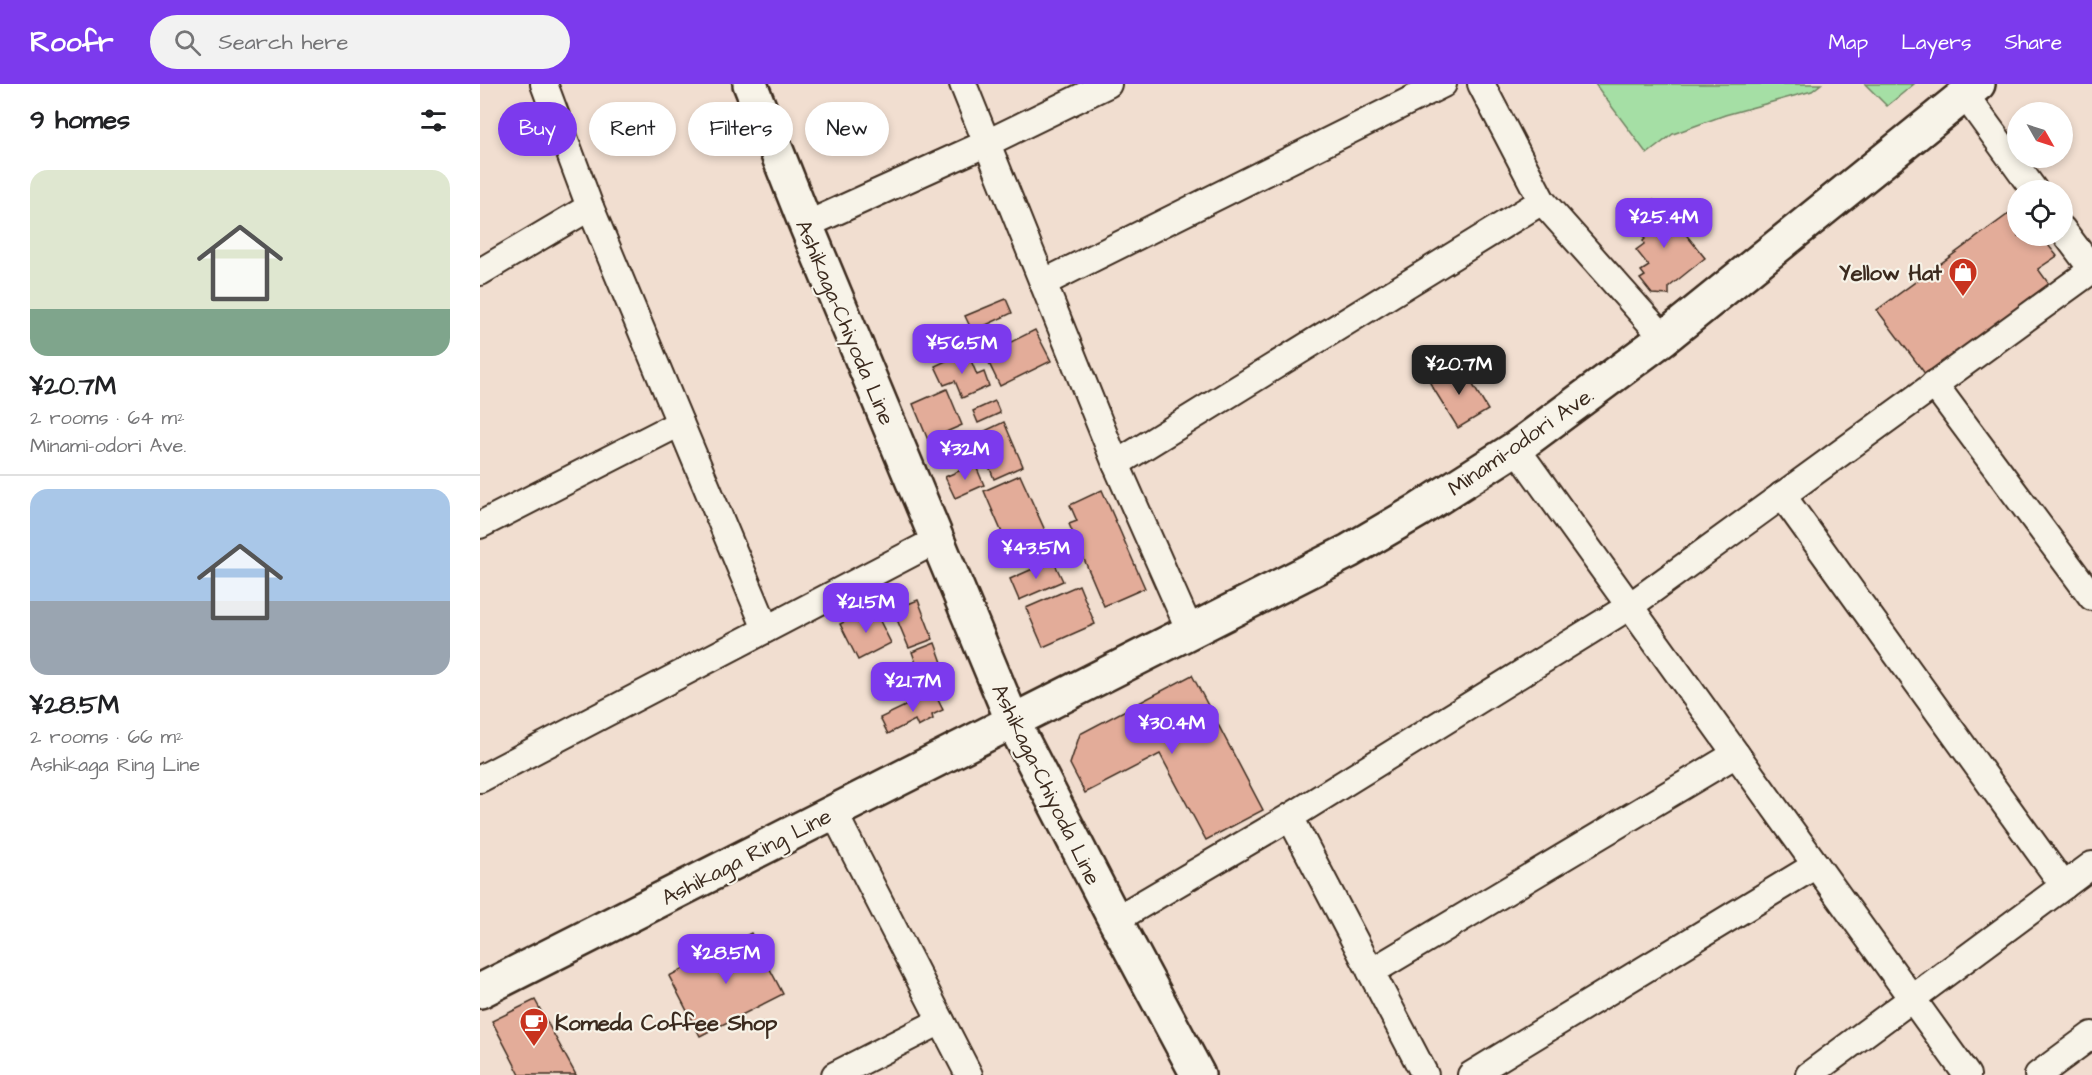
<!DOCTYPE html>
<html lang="en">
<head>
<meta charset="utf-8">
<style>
	body { margin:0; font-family:"Architects Daughter",sans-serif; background:#f2f2f2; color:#202124; height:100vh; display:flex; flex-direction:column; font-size:22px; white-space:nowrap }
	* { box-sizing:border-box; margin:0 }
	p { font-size:20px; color:#757577 }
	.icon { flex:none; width:33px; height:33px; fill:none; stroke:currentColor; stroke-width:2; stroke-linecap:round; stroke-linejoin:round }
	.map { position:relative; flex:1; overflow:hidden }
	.panel { display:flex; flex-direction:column; background:#fff; width:480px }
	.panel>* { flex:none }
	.top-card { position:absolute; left:18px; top:18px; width:570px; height:54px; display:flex; gap:12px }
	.needle { width:39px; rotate:129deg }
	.controls { position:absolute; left:1527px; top:18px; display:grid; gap:12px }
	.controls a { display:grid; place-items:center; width:66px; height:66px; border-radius:50%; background:#fff; box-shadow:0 3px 9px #0003; font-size:30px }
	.price { position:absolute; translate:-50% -51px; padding:0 14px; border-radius:12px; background:#7c3aed; color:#fff; font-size:20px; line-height:39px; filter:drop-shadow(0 2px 3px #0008) }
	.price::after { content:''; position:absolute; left:50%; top:36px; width:18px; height:14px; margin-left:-9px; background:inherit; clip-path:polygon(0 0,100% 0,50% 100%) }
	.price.active { background:#222; color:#fff }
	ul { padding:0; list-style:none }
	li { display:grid; align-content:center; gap:12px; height:318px; padding:0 30px }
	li+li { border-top:2px solid #e0e0e0 }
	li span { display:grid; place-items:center; height:186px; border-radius:18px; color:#555 }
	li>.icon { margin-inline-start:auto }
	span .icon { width:108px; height:108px; fill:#fffc; stroke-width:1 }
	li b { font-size:26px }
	h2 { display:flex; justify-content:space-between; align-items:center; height:72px; padding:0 30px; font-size:26px }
	.chip { padding:0 21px; border-radius:27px; background:#fff; box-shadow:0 3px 9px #0003; font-size:21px; line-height:54px }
	.chip.active { background:#7c3aed; color:#fff }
	header { display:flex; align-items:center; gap:36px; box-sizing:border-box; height:84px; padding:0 30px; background:#7c3aed; color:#fff }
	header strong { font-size:28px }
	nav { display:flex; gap:33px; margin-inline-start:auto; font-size:21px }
	.search { width:420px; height:54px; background:#f2f2f2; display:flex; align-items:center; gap:15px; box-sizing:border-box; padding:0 21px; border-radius:33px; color:#757577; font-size:22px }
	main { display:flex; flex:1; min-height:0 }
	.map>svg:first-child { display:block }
	.green { fill:#a5dfa5; stroke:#708462; stroke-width:1.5 }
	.building { fill:#e3ac99; stroke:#3b2a1e; stroke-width:1.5 }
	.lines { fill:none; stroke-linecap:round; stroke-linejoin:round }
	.minor-casing { stroke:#3b2a1e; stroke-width:30 }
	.primary-casing { stroke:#3b2a1e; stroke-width:38 }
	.minor { stroke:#f7f3e8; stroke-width:26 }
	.primary { stroke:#f7f3e8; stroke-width:33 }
	.labels { text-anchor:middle; stroke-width:4.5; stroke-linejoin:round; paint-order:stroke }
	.poi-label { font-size:22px; font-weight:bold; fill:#3b2a1e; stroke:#f7f3e8; text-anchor:end }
	.street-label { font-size:22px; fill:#3b2a1e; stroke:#f7f3e8 }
</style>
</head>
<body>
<header>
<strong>Roofr</strong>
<div class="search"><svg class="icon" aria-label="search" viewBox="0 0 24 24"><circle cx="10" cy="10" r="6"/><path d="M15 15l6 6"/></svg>Search here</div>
<nav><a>Map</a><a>Layers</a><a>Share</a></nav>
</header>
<main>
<section class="panel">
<h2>9 homes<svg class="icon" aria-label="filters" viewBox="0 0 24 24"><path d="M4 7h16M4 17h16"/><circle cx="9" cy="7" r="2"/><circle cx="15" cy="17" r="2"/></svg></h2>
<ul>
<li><span style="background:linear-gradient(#dfe7d0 75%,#7fa58c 0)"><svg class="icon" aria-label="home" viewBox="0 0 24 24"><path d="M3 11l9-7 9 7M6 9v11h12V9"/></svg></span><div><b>¥20.7M</b><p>2 rooms · 64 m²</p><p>Minami-odori Ave.</p></div></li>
<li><span style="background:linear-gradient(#a9c7e8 60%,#9aa5b1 0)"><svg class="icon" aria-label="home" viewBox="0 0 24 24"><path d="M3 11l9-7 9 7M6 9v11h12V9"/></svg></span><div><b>¥28.5M</b><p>2 rooms · 66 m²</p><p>Ashikaga Ring Line</p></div></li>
</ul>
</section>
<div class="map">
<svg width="1612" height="991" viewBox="0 0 1612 991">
	<rect width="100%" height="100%" fill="#f1ded0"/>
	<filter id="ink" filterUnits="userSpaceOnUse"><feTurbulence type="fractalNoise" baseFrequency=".0167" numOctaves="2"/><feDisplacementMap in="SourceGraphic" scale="12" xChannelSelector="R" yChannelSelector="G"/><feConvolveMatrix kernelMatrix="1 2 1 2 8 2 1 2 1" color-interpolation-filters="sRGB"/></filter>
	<g filter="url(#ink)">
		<!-- green -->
		<g class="green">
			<path d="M1115 0H1341L1332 7 1245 31 1193 50 1167 70Z"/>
			<path d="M1385 0H1434L1407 22Z"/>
		</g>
		<!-- building -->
		<g class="building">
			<path d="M1173 116 1184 130 1187 127 1225 174 1189 203V211L1172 210 1160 195 1165 192 1161 187 1169 182 1156 166 1164 160 1163 157 1165 155 1148 136Z"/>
			<path d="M1538 123V152H1561L1577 172 1558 185 1569 200 1446 291 1397 226Z"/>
			<path d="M526 215 532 229 504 242 506 248 495 253 485 232Z"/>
			<path d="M555 246 571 277 520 302 505 271Z"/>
			<path d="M487 267 497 291 504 288 509 302 482 314 475 297 464 301 455 282Z"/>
			<path d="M981 281 1008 326 978 344 950 299Z"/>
			<path d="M467 305 482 341 448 356 433 320Z"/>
			<path d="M515 317 520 329 498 339 493 327Z"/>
			<path d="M524 338 543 382 514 395 507 377 503 379 492 353Z"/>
			<path d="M495 380 504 401 475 414 465 393Z"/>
			<path d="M540 391 572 462 535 479 504 407Z"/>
			<path d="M622 406 665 504 624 522 589 440 597 437 590 421Z"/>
			<path d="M573 476 583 497 539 516 530 495Z"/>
			<path d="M599 501 615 540 563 563 546 524Z"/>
			<path d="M438 516 453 555 429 564 413 526Z"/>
			<path d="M393 523 411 559 378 576 360 540Z"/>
			<path d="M455 559 468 595 445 604 432 568Z"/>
			<path d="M712 591 783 726 726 756 680 670 605 709 590 680 600 650Z"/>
			<path d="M454 608 463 626 452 631 453 635 438 643 435 636 408 650 400 634Z"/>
			<path d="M271 849 303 910 220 952 189 892Z"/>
			<path d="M55 916 96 991H40L12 937Z"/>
		</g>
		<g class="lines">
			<!-- minor casing -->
			<g class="minor-casing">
				<g id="minor">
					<path d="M64 0 110 123 286 545"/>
					<path d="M483 0 636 380 710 547"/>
					<path d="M1001 0 1062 117 1184 254"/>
					<path d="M1485 11 1554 106"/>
					<path d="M326 141 505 60 628 0"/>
					<path d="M1582 145 1612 185"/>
					<path d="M0 188 110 123"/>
					<path d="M563 199 963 0"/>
					<path d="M1454 300 1612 513"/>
					<path d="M1036 364 1487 991"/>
					<path d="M636 380 1062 117"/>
					<path d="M1302 411 1584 802"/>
					<path d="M0 441 200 339"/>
					<path d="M0 695 457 456"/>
					<path d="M353 727 489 991"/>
					<path d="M810 733 945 991"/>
					<path d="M635 836 810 733 1150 522 1612 186"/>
					<path d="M891 888 1256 670"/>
					<path d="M355 991 461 937"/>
					<path d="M991 991 1336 781"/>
					<path d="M1329 991 1612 781"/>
					<path d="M1558 991 1612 951"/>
				</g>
			</g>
			<!-- primary casing -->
			<g class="primary-casing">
				<g id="primary">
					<path d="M270 0 326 141 533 638 635 836 718 991"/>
					<path d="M0 907 869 467 939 426 1036 364 1184 254 1498 0"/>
				</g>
			</g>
			<!-- minor -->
			<use href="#minor" class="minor"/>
			<!-- primary -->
			<use href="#primary" class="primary"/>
		</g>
	</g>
	<!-- icons -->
	<defs>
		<g id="shop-pin" transform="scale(1.5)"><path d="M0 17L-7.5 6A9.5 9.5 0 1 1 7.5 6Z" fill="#c8321e" stroke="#f7f3e8"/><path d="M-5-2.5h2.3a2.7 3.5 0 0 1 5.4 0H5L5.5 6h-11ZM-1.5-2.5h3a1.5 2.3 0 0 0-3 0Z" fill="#fff"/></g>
		<g id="cafe-pin" transform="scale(1.5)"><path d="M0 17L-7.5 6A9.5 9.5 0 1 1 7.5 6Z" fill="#c8321e" stroke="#f7f3e8"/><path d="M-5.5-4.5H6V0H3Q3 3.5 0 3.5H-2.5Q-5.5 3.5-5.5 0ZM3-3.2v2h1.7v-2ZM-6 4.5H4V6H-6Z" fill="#fff"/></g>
	</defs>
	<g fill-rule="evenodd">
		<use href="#shop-pin" x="1483" y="188"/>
		<use href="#cafe-pin" x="54" y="938"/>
	</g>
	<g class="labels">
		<!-- poi labels -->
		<g class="poi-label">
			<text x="1462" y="196">Yellow Hat</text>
			<text x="75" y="946" text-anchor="start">Komeda Coffee Shop</text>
		</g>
		<!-- street labels -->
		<g class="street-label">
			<text transform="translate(366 238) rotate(67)" y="8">Ashikaga-Chiyoda Line</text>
			<text transform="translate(1040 357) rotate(-35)" y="8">Minami-odori Ave.</text>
			<text transform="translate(567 700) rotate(64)" y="8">Ashikaga-Chiyoda Line</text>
			<text transform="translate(266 772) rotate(-27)" y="8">Ashikaga Ring Line</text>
		</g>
	</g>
</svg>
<div class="controls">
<a><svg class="needle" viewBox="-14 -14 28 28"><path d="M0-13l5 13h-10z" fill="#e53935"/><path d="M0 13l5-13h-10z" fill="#757577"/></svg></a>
<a><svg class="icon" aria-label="locate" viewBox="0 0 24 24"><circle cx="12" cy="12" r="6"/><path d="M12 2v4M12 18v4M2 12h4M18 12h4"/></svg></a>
</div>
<b class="price" style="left:1184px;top:165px">¥25.4M</b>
<b class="price" style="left:482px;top:291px">¥56.5M</b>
<b class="price active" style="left:979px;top:312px">¥20.7M</b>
<b class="price" style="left:485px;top:397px">¥32M</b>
<b class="price" style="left:556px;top:496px">¥43.5M</b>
<b class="price" style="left:386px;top:550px">¥21.5M</b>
<b class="price" style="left:433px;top:629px">¥21.7M</b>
<b class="price" style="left:692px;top:671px">¥30.4M</b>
<b class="price" style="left:246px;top:901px">¥28.5M</b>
<div class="top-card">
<a class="chip active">Buy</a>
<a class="chip">Rent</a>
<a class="chip">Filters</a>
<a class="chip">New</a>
</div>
</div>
</main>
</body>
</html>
